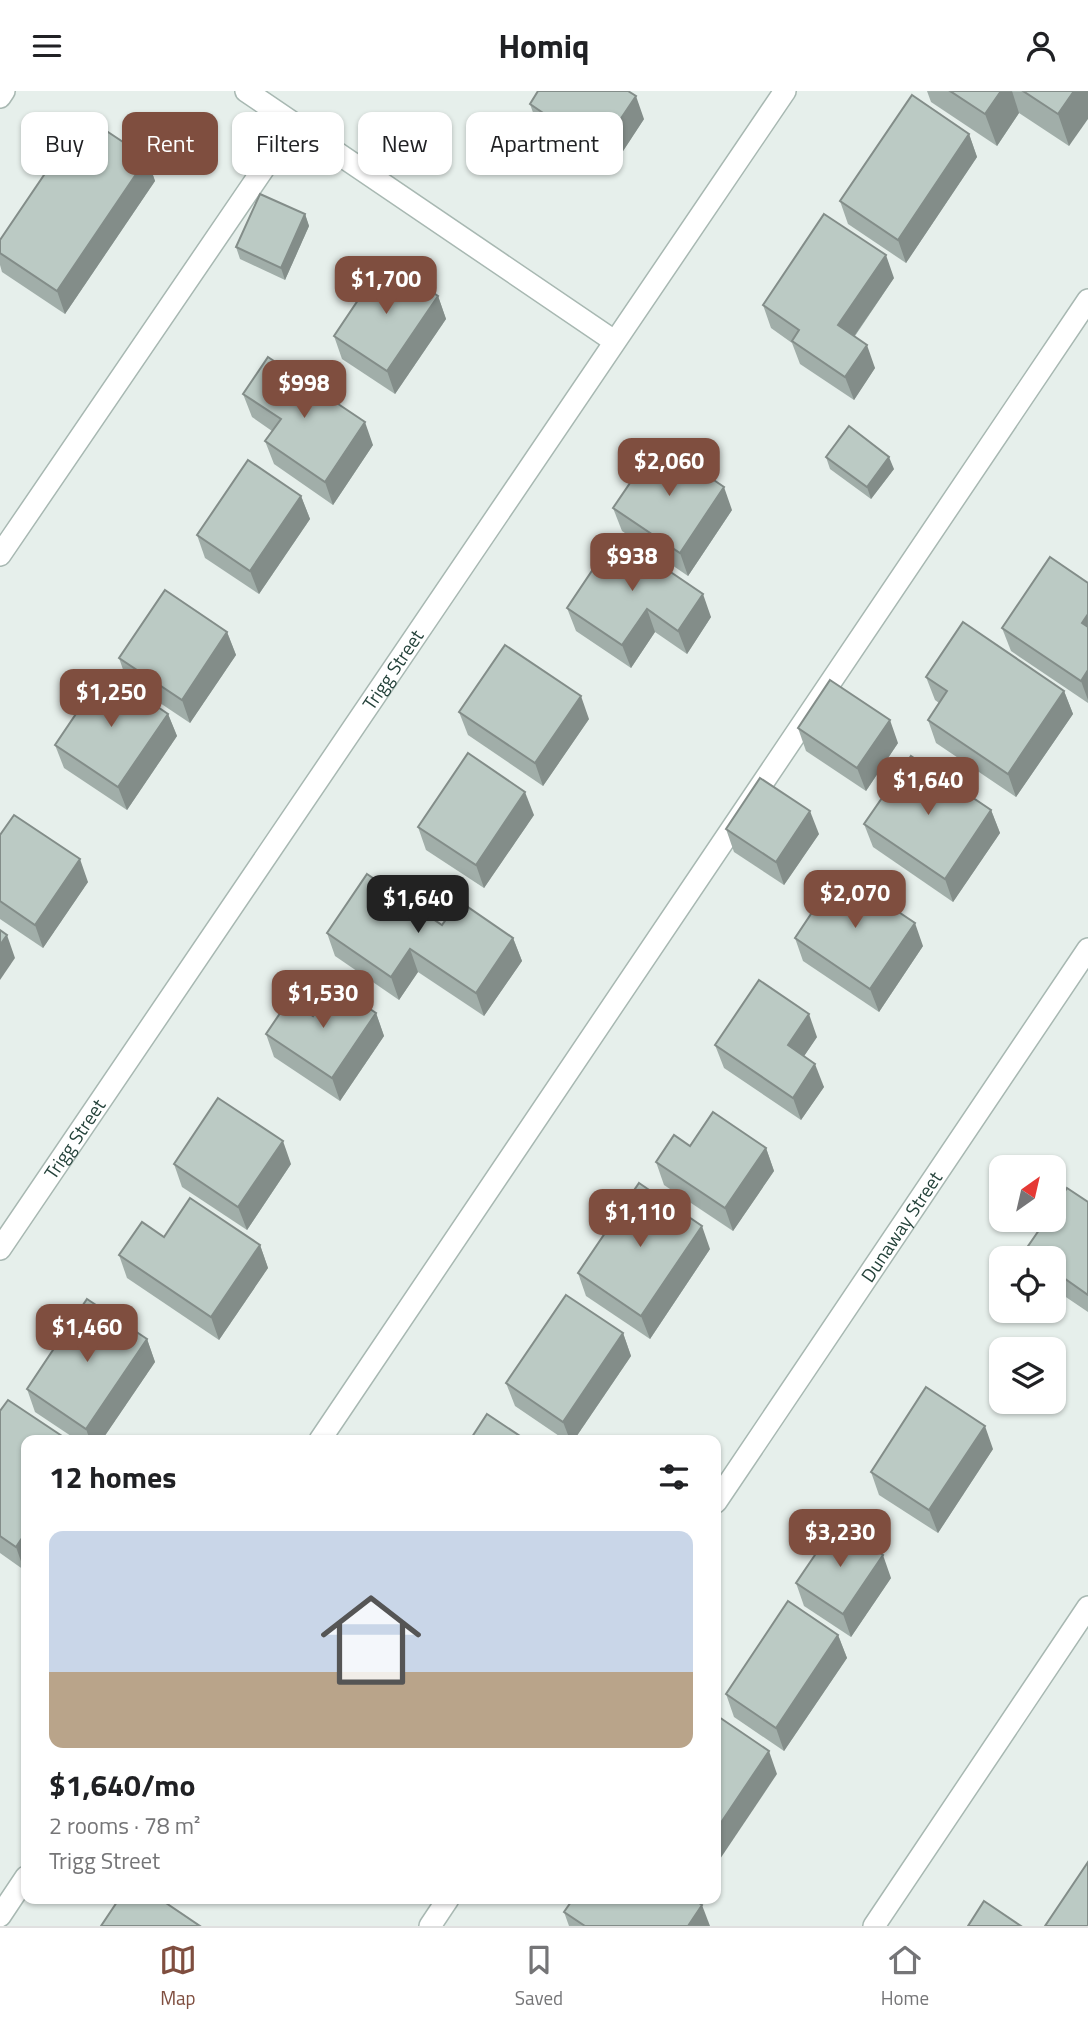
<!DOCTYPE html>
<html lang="en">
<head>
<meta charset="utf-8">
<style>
	body { margin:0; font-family:"Titillium Web",sans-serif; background:#f6f6f6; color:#202124; height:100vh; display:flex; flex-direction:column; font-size:26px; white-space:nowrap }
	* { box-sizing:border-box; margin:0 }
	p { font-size:23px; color:#757577 }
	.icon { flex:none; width:38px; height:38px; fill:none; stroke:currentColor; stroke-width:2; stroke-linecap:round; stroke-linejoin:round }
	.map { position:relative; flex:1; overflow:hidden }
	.details { position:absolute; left:21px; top:1344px; width:700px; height:469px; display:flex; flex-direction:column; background:#fff; border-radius:14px; box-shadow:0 2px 5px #0004 }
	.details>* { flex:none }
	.top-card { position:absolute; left:21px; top:21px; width:700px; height:63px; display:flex; gap:14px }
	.needle { width:46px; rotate:34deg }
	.tools { position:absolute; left:989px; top:1064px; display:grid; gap:14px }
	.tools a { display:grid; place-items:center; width:77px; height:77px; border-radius:14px; background:#fff; box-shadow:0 2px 5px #0004; font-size:35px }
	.price { position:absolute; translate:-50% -60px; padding:0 16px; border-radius:14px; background:#7f4e3f; color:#fff; font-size:23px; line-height:46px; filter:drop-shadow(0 2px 4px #0008) }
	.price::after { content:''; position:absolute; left:50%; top:42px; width:21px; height:16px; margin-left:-10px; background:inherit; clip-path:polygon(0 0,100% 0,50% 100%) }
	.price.current { background:#222; color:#fff }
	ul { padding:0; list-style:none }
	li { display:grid; align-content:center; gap:14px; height:371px; padding:0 28px }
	li span { display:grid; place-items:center; height:217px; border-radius:14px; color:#555 }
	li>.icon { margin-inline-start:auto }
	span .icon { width:126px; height:126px; fill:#fffc; stroke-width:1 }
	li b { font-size:30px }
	h2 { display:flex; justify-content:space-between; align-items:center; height:84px; padding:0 28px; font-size:30px }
	.pill { padding:0 24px; border-radius:14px; background:#fff; box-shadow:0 2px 5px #0004; font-size:24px; line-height:63px }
	.pill.current { background:#7f4e3f; color:#fff }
	header { display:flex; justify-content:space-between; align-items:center; height:91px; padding:0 28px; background:#fff; font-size:32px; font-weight:700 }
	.tabs { display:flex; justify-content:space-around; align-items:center; height:98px; border-top:2px solid #e0e0e0; background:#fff; font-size:19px; color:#757577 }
	.tabs a { display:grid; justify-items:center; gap:4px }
	.tabs .current { color:#7f4e3f }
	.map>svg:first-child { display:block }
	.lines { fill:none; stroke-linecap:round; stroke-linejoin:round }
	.lane-casing { stroke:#a8b8b2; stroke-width:24 }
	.street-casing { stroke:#a8b8b2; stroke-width:24 }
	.lane { stroke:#fff; stroke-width:21 }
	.street { stroke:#fff; stroke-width:21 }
	.wall { fill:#a1aea9 }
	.shaded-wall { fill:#838d89 }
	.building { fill:#bbcac4; stroke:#838d89; stroke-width:2 }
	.labels { text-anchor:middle; stroke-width:5; stroke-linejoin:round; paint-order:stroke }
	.street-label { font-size:19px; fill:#24423a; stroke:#f7fbf9 }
</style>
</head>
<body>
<header><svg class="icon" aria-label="menu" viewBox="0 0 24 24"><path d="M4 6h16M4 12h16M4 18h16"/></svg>Homiq<svg class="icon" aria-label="person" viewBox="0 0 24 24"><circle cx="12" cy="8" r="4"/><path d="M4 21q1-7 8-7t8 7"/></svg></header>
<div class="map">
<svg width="1088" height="1835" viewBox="0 0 1088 1835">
	<rect width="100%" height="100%" fill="#e6efeb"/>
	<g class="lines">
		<!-- lane casing -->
		<g class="lane-casing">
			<g id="lane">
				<path d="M0 464 294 33"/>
				<path d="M320 1349 1088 209"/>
				<path d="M0 1825 26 1786"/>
				<path d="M874 1835 1088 1516"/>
			</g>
		</g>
		<!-- street casing -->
		<g class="street-casing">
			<g id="street">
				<path d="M246 0 614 250"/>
				<path d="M0 6 4 0"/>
				<path id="s1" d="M0 1158 785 0"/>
				<path id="s2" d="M716 1411 1088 858"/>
				<path d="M430 1835 448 1808"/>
			</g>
		</g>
		<!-- lane -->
		<use href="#lane" class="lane"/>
		<!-- street -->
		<use href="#street" class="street"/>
	</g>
	<!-- wall -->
	<g class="wall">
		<path d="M927 0H1088L1069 55 1019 22 997 55 931 11Z"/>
		<path d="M530 13 644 28 608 83 538 36Z"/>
		<path d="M969 43 977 66 906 172 848 133 840 110Z"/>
		<path d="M147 67 155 90 65 223 2 181 0 174V149Z"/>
		<path d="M305 123 309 135 285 189 240 168 236 156Z"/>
		<path d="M894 187 855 245 875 277 854 309 800 273 792 252 771 237 763 214Z"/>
		<path d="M438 205 446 228 395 303 342 268 334 245Z"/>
		<path d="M243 303 373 354 333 414 274 373 265 350 272 340 252 326Z"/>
		<path d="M826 366 894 378 871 408 830 378Z"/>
		<path d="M301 405 310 428 259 503 205 467 197 444Z"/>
		<path d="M613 417 732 419 688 485 622 440Z"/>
		<path d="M616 444 711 526 687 563 655 541 631 577 576 540 567 517Z"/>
		<path d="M1088 492V612L1011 560 1002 537Z"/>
		<path d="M227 541 236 564 190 632 127 590 119 567Z"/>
		<path d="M926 586 1064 600 1073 623 1016 706 936 652 928 629 939 612 935 609Z"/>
		<path d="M459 621 589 628 543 695 468 644Z"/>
		<path d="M168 623 177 645 127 719 64 677 55 654Z"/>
		<path d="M798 637 898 652 866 700 806 660Z"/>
		<path d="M991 719 1000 742 953 811 873 756 864 733Z"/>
		<path d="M534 724 484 797 426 759 418 736Z"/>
		<path d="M726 738 819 743 784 794 734 761Z"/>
		<path d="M0 744 88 791 43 857 0 828Z"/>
		<path d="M442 834 513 847 522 870 484 925 418 881 399 909 335 865 327 842Z"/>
		<path d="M795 847 923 855 879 921 803 870Z"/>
		<path d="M376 922 384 945 340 1010 274 966 266 943 313 925Z"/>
		<path d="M817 946 804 965 824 996 801 1029 724 977 715 954Z"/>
		<path d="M690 1055 766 1057 774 1080 733 1140 664 1094 656 1071Z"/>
		<path d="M174 1073H291L247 1139 182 1096Z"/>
		<path d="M1088 1111V1221L1054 1198V1167H1027L1024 1161Z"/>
		<path d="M164 1146 260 1154 268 1177 219 1249 127 1187 119 1164Z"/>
		<path d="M710 1158 650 1248 586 1205 578 1182Z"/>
		<path d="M623 1242 631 1265 574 1349H565L515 1315 506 1292Z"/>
		<path d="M147 1248 155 1271 102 1349H77L35 1321 27 1298Z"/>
		<path d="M0 1320 24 1479 0 1462Z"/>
		<path d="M993 1358 938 1442 879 1404 871 1381Z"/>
		<path d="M891 1487 851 1546 804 1515 796 1492Z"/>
		<path d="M838 1544 847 1567 784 1660 734 1626 726 1603Z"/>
		<path d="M564 1821 710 1835H569Z"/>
	</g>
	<!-- shaded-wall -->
	<g class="shaded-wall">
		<path d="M1001 0H1012L1019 22 997 55 985 23Z"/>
		<path d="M1074 0H1088V28L1069 55 1058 23Z"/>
		<path d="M636 5 644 28 608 83 599 60Z"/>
		<path d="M969 43 977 66 906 172 898 149Z"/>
		<path d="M147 67 155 90 65 223 57 200Z"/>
		<path d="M305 123 309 135 285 189 281 177Z"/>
		<path d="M886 164 894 187 846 257 838 234Z"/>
		<path d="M438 205 446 228 395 303 387 280Z"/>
		<path d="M867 254 875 277 854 309 845 286Z"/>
		<path d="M365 331 373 354 333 414 325 391Z"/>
		<path d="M889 366 894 378 871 408 867 396Z"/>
		<path d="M724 396 732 419 688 485 680 462Z"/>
		<path d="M301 405 310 428 259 503 250 480Z"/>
		<path d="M703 503 711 526 687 563 678 540Z"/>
		<path d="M647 518 655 541 631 577 622 554Z"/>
		<path d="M1088 523V548L1082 532Z"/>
		<path d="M227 541 236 564 190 632 182 609Z"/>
		<path d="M1088 579V609L1081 590Z"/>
		<path d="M1064 600 1073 623 1016 706 1008 683Z"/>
		<path d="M581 605 589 628 543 695 535 672Z"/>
		<path d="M168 623 177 645 127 719 118 696Z"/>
		<path d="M890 629 898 652 866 700 857 677Z"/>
		<path d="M525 701 534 724 484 797 476 774Z"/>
		<path d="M991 719 1000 742 953 811 945 788Z"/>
		<path d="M810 720 819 743 784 794 776 771Z"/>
		<path d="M80 768 88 791 43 857 35 834Z"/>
		<path d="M915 832 923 855 879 921 870 898Z"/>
		<path d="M7 844 15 867 0 889V854Z"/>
		<path d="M513 847 522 870 484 925 476 902Z"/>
		<path d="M410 858 418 881 399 909 391 886Z"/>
		<path d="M376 922 384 945 340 1010 332 987Z"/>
		<path d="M809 923 817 946 796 977 788 954Z"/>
		<path d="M815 973 824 996 801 1029 793 1007Z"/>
		<path d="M283 1050 291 1073 247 1139 238 1116Z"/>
		<path d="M766 1057 774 1080 733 1140 725 1117Z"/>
		<path d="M702 1135 710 1158 650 1248 641 1225Z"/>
		<path d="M260 1154 268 1177 219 1249 211 1226Z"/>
		<path d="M623 1242 631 1265 574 1349H570L563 1331Z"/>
		<path d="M147 1248 155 1271 102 1349H90L86 1338Z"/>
		<path d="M985 1335 993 1358 938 1442 929 1419Z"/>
		<path d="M26 1441V1476L24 1479 16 1456Z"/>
		<path d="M883 1464 891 1487 851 1546 843 1523Z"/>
		<path d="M838 1544 847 1567 784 1660 776 1637Z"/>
		<path d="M769 1660 777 1683 716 1774V1739Z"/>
		<path d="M702 1814 710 1835H688Z"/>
	</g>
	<!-- building -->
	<g class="building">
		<path d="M538 0H628L636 5 599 60 530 13Z"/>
		<path d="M950 0H1001L985 23Z"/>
		<path d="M1023 0H1074L1058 23Z"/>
		<path d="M912 4 969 43 898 149 840 110Z"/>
		<path d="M84 25 147 67 57 200 0 162V149Z"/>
		<path d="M260 103 305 123 281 177 236 156Z"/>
		<path d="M824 123 886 164 838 234 867 254 845 286 792 250 799 239 763 214Z"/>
		<path d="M385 169 438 205 387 280 334 245Z"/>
		<path d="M268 266 365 331 325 391 265 350 281 328 243 303Z"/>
		<path d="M849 335 889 366 867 396 826 366Z"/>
		<path d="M658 351 724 396 680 462 613 417Z"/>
		<path d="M248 369 301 405 250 480 197 444Z"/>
		<path d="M616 444 703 503 678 540 647 518 622 554 567 517Z"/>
		<path d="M1050 466 1088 492V523L1082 532 1088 536V579L1081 590 1002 537Z"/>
		<path d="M165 499 227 541 182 609 119 567Z"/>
		<path d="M963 531 1064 600 1008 683 928 629 947 600 926 586Z"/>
		<path d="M505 554 581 605 535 672 459 621Z"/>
		<path d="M105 580 168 623 118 696 55 654Z"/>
		<path d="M830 589 890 629 857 677 798 637Z"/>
		<path d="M468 662 525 701 476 774 418 736Z"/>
		<path d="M911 665 991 719 945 788 864 733Z"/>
		<path d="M760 687 810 720 776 771 726 738Z"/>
		<path d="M14 724 80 768 35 834 0 810V744Z"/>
		<path d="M839 781 915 832 870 898 795 847Z"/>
		<path d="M367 783 442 834 459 810 513 847 476 902 410 858 391 886 327 842Z"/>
		<path d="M0 839 7 844 0 854Z"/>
		<path d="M759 889 809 923 788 954 815 973 793 1007 715 954Z"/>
		<path d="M334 894 376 922 332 987 266 943 289 909 313 925Z"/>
		<path d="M218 1007 283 1050 238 1116 174 1073Z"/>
		<path d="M713 1021 766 1057 725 1117 656 1071 674 1044 690 1055Z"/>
		<path d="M639 1092 702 1135 641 1225 578 1182Z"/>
		<path d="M1067 1097 1088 1111V1204L1054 1180V1167H1034L1024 1161 1046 1129H1054V1117Z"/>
		<path d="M190 1107 260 1154 211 1226 119 1164 142 1131 164 1146Z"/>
		<path d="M566 1204 623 1242 563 1331 506 1292Z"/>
		<path d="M87 1208 147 1248 86 1338 27 1298Z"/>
		<path d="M926 1296 985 1335 929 1419 871 1381Z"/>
		<path d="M8 1309 68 1349H26V1441L16 1456 0 1445V1320Z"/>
		<path d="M487 1323 526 1349H470Z"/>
		<path d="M836 1433 883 1464 843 1523 796 1492Z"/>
		<path d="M788 1510 838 1544 776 1637 726 1603Z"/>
		<path d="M716 1624 769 1660 716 1739Z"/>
		<path d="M1088 1771V1835H1045Z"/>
		<path d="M119 1808H160L200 1835H101Z"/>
		<path d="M573 1808H693L702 1814 688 1835H585L564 1821Z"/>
		<path d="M984 1810 1021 1835H968Z"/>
	</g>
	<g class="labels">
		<!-- street labels -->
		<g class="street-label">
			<text dy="7" stroke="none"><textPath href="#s1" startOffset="700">Trigg Street</textPath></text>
			<text dy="7" stroke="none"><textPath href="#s1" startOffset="133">Trigg Street</textPath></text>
			<text dy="7" stroke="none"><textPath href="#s2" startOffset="332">Dunaway Street</textPath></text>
		</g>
	</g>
</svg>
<div class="tools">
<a><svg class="needle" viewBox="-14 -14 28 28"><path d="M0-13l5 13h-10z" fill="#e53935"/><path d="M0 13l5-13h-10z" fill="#757577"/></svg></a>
<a><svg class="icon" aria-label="locate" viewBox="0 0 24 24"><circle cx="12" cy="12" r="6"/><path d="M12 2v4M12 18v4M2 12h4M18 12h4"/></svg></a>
<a><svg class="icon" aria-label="layers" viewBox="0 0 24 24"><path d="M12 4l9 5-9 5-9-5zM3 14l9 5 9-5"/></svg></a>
</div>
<b class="price" style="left:386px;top:225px">$1,700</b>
<b class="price" style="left:304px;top:329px">$998</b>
<b class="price" style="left:669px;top:407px">$2,060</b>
<b class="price" style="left:632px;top:502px">$938</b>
<b class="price" style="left:111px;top:638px">$1,250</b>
<b class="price" style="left:928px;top:726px">$1,640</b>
<b class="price" style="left:855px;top:839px">$2,070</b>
<b class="price current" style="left:418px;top:844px">$1,640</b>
<b class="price" style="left:323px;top:939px">$1,530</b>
<b class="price" style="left:640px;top:1158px">$1,110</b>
<b class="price" style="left:87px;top:1273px">$1,460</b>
<b class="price" style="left:840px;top:1478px">$3,230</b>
<div class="top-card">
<a class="pill">Buy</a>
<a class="pill current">Rent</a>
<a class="pill">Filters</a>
<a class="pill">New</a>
<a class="pill">Apartment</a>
</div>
<section class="details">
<h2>12 homes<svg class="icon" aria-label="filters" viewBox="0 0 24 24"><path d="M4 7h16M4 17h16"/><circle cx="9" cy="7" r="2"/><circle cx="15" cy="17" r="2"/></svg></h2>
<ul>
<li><span style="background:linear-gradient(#c9d6e8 65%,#b9a48a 0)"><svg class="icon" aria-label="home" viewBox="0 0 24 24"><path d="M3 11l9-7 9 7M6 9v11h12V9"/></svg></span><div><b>$1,640/mo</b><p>2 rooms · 78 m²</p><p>Trigg Street</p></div></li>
</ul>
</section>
</div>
<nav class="tabs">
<a class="current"><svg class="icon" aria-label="map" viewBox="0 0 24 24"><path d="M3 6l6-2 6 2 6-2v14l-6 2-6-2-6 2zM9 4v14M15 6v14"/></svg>Map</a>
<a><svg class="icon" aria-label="saved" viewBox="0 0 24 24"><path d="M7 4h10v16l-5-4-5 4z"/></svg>Saved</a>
<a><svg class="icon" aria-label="home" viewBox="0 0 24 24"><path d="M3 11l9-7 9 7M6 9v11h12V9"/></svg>Home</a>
</nav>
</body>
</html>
